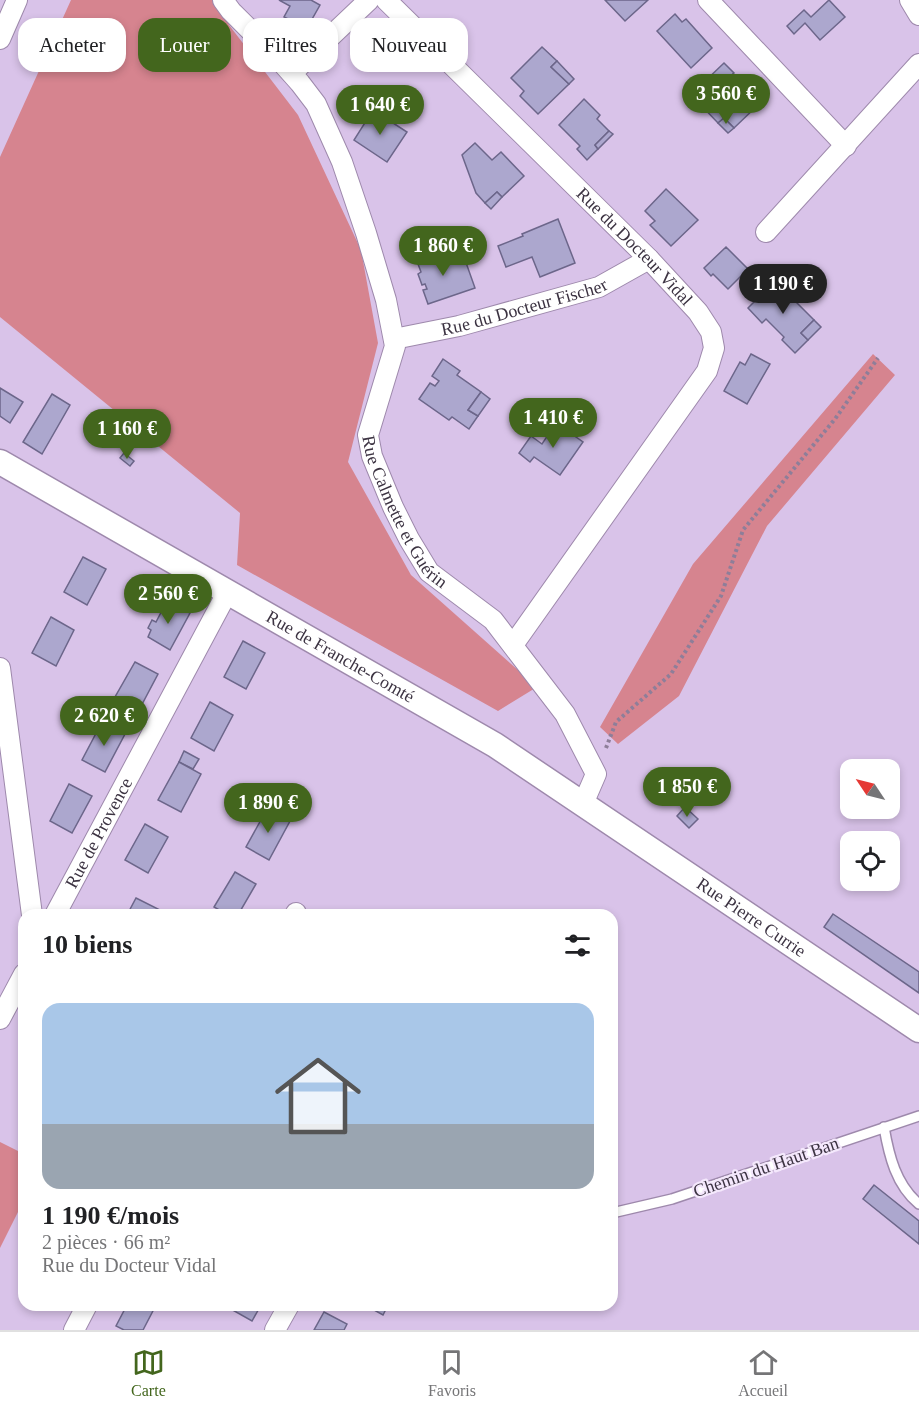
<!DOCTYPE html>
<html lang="fr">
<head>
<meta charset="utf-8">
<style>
	body { margin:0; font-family:"Times New Roman",serif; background:#f2f2f2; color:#202124; height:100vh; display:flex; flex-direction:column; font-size:22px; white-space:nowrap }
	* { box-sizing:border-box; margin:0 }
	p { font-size:20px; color:#757577 }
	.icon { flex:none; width:33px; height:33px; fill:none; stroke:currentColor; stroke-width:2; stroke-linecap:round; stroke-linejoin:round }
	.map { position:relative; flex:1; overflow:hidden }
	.side { position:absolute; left:18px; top:909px; width:600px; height:402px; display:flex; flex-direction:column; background:#fff; border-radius:18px; box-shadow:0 3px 9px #0003 }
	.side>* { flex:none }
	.top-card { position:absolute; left:18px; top:18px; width:600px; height:54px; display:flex; gap:12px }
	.needle { width:39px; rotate:305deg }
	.buttons { position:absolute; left:840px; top:759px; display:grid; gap:12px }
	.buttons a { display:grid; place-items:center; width:60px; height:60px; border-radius:12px; background:#fff; box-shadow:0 3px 9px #0003; font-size:30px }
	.price { position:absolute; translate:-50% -51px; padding:0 14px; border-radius:21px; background:#43661d; color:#fff; font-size:20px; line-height:39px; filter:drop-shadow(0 2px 3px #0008) }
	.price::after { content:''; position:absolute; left:50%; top:36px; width:18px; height:14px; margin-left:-9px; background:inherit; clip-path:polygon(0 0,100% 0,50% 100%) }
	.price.active { background:#222; color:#fff }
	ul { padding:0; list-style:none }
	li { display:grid; align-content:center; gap:12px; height:318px; padding:0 24px }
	li span { display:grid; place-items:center; height:186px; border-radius:18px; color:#555 }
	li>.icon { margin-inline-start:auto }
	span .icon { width:108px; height:108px; fill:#fffc; stroke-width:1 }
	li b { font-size:26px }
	h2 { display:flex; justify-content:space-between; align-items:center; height:72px; padding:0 24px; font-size:26px }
	.chip { padding:0 21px; border-radius:18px; background:#fff; box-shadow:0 3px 9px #0003; font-size:21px; line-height:54px }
	.chip.active { background:#43661d; color:#fff }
	.menu { display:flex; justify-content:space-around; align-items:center; height:84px; border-top:2px solid #e0e0e0; background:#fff; font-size:16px; color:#757577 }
	.menu a { display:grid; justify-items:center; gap:3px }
	.menu .active { color:#43661d }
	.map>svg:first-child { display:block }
	.green { fill:#d6848f }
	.building { fill:#aca7ce; stroke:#6c668a; stroke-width:1.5 }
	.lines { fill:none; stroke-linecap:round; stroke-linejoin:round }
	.service-casing { stroke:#9e89ac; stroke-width:12 }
	.minor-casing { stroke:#9e89ac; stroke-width:22 }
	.tertiary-casing { stroke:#9e89ac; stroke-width:27 }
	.path { stroke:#8e7e99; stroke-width:4; stroke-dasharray:3 3; stroke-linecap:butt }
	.service { stroke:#fff; stroke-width:9 }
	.minor { stroke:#fff; stroke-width:20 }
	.tertiary { stroke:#fff; stroke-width:24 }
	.labels { text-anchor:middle; stroke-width:4.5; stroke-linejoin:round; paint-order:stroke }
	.street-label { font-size:18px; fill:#3c3342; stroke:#f4e8fc }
</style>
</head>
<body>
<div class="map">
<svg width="919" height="1330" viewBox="0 0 919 1330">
	<rect width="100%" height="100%" fill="#d9c3e9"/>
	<!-- green -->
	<g class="green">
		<path d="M71 0H216L229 25 298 115 361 250 378 343 348 462 411 575 537 687 498 711 237 565 240 513 0 317V157Z"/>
		<path d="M873 354 895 375 767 526 679 696 618 744 600 727 693 564Z"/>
		<path d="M0 1142 24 1154V1200L0 1248Z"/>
	</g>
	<!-- building -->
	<g class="building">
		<path d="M279 0H311L320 5 307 28 284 17 290 6Z"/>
		<path d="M605 0H648L625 21Z"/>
		<path d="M829 0 845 17 820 40 805 23 794 34 787 26 804 10 811 17Z"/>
		<path d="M675 14 682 22 686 19 712 48 691 68 657 31Z"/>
		<path d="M542 47 557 61 551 67 569 84 538 114 520 96 524 91 511 78Z"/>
		<path d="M557 61 574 79 569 84 551 67Z"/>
		<path d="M724 63 734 73 727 79 733 86 739 80 747 89 745 92 758 105 734 128 724 118 718 123 698 102 707 92 701 85Z"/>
		<path d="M733 74 739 80 733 86 727 79Z"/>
		<path d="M584 99 600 115 597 119 609 131 595 145 598 149 587 160 577 149 580 146 559 125Z"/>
		<path d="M373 110 407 132 387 162 354 140Z"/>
		<path d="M724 118 734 128 728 133 718 123Z"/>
		<path d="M609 131 613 134 598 149 595 145Z"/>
		<path d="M475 143 492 160 501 152 524 176 502 197 497 192 485 203 476 193 462 155Z"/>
		<path d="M666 189 698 220 671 246 650 225 655 221 645 211Z"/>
		<path d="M497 192 502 197 491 209 485 203Z"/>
		<path d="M558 219 575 263 540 277 532 257 506 267 498 246 523 236 522 234Z"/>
		<path d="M726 247 748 269 728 289 713 274 711 276 704 268Z"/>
		<path d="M437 249 442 265 464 257 475 288 428 304 423 290 427 289 425 284 422 285 418 274 421 272 415 256Z"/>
		<path d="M775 281 814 320 801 333 808 340 795 353 782 340 784 337 766 319 762 323 748 308Z"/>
		<path d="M814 320 821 327 808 340 801 333Z"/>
		<path d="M751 354 770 364 747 404 724 391 740 362 745 365Z"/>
		<path d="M443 359 460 371 457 375 481 392 468 410 478 416 469 429 452 417 449 420 419 399 430 383 435 386 439 381 432 376Z"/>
		<path d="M0 388 23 402 10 423 0 416Z"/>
		<path d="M481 392 490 399 478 416 468 410Z"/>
		<path d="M52 394 70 405 42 454 23 442Z"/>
		<path d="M556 423 583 442 560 475 534 457 530 462 519 453 531 436 542 444Z"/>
		<path d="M124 453 134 461 130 466 120 458Z"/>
		<path d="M83 557 106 569 87 605 64 592Z"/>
		<path d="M134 580 141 584 135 594 128 590Z"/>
		<path d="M167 601 190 613 170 650 148 637 151 630 148 628 152 620 156 622Z"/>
		<path d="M51 617 74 630 56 666 32 653Z"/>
		<path d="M243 641 265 653 246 689 224 677Z"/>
		<path d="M135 662 158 674 139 710 115 697Z"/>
		<path d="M210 702 233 715 214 751 191 738Z"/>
		<path d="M102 722 125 734 105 772 82 760Z"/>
		<path d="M184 751 199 759 193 769 179 762Z"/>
		<path d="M179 762 201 774 181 812 158 800Z"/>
		<path d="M69 784 92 796 72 833 50 821Z"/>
		<path d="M685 807 698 819 689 828 677 816Z"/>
		<path d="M267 809 290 821 269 860 246 847Z"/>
		<path d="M145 824 168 837 148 873 125 860Z"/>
		<path d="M235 872 256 884 238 915H228L214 907Z"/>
		<path d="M136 898 160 910 157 915H127Z"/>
		<path d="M833 914 919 972V993L824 927Z"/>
		<path d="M874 1185 919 1221V1244L863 1199Z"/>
		<path d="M127 1305H156L143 1330H124L116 1326Z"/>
		<path d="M231 1305H261L252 1321 229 1308Z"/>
		<path d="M365 1305H388L383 1315Z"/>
		<path d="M324 1312 347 1324 344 1330H314Z"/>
	</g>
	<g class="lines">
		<!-- service casing -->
		<g class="service-casing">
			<g id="service">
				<path d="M884 1127C889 1156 896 1185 919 1204"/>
				<path d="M612 1213 672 1199 919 1116"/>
			</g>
		</g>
		<!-- minor casing -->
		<g class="minor-casing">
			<g id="minor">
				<path id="s1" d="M223 0 231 11 276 56 300 83 316 104 342 162 366 233 386 300 395 346 368 435 372 456 393 507 409 539 429 572 493 620 565 714 596 774 583 804"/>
				<path id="s2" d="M386 0 649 259 698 312 711 332 714 348 707 371 513 645"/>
				<path d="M708 0 846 146"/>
				<path d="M910 0 919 15"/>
				<path d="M0 39 17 0"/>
				<path d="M292 73 369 0"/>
				<path d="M766 232 919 64"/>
				<path id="s3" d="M394 339 459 326 599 287 649 259"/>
				<path d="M0 668 32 915"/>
				<path id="s4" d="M55 915 228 591"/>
				<path d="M295 915 296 913"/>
				<path d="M0 1019 24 974"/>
				<path d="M74 1330 87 1305"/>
				<path d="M275 1330 289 1305"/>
			</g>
		</g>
		<!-- tertiary casing -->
		<g class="tertiary-casing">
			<g id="tertiary">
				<path id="s5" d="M0 462 495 745 919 1030"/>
			</g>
		</g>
		<!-- path -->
		<path class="path" d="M606 748 616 722 671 674 721 596 743 530 835 419 878 358"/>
		<!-- service -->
		<use href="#service" class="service"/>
		<!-- minor -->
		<use href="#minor" class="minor"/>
		<!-- tertiary -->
		<use href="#tertiary" class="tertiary"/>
	</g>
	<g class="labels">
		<!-- street labels -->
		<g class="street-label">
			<text dy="6" stroke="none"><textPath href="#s2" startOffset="350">Rue du Docteur Vidal</textPath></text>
			<text dy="6" stroke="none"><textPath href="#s3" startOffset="134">Rue du Docteur Fischer</textPath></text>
			<text dy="6" stroke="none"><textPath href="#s1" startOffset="574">Rue Calmette et Guérin</textPath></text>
			<text dy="6" stroke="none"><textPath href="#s5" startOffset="392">Rue de Franche-Comté</textPath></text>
			<text dy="6" stroke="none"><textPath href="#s4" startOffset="93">Rue de Provence</textPath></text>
			<text dy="6" stroke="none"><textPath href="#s5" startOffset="879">Rue Pierre Currie</textPath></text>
			<text transform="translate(766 1167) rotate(-19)" y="6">Chemin du Haut Ban</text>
		</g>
	</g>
</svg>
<div class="buttons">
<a><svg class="needle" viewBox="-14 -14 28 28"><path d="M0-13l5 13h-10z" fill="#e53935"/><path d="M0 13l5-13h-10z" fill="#757577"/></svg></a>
<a><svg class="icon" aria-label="locate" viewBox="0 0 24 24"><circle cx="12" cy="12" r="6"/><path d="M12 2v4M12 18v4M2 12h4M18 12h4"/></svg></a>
</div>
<b class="price" style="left:726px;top:125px">3 560 €</b>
<b class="price" style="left:380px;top:136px">1 640 €</b>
<b class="price" style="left:443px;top:277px">1 860 €</b>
<b class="price active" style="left:783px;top:315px">1 190 €</b>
<b class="price" style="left:553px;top:449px">1 410 €</b>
<b class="price" style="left:127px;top:460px">1 160 €</b>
<b class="price" style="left:168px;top:625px">2 560 €</b>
<b class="price" style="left:104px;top:747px">2 620 €</b>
<b class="price" style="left:687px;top:818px">1 850 €</b>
<b class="price" style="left:268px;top:834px">1 890 €</b>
<div class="top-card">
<a class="chip">Acheter</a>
<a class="chip active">Louer</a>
<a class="chip">Filtres</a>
<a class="chip">Nouveau</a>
</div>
<section class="side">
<h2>10 biens<svg class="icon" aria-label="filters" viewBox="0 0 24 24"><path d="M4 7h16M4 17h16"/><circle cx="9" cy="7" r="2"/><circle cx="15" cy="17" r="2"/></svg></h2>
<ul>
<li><span style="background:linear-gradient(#a9c7e8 65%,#9aa5b1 0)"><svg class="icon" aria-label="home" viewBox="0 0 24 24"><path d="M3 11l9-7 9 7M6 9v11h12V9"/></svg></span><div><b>1 190 €/mois</b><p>2 pièces · 66 m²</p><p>Rue du Docteur Vidal</p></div></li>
</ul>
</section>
</div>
<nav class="menu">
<a class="active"><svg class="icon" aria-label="map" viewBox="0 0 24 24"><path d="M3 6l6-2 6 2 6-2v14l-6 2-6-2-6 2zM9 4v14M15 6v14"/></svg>Carte</a>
<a><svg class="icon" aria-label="saved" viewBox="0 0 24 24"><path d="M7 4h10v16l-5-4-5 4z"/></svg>Favoris</a>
<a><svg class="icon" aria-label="home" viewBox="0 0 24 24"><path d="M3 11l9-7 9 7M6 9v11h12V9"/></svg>Accueil</a>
</nav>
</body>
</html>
